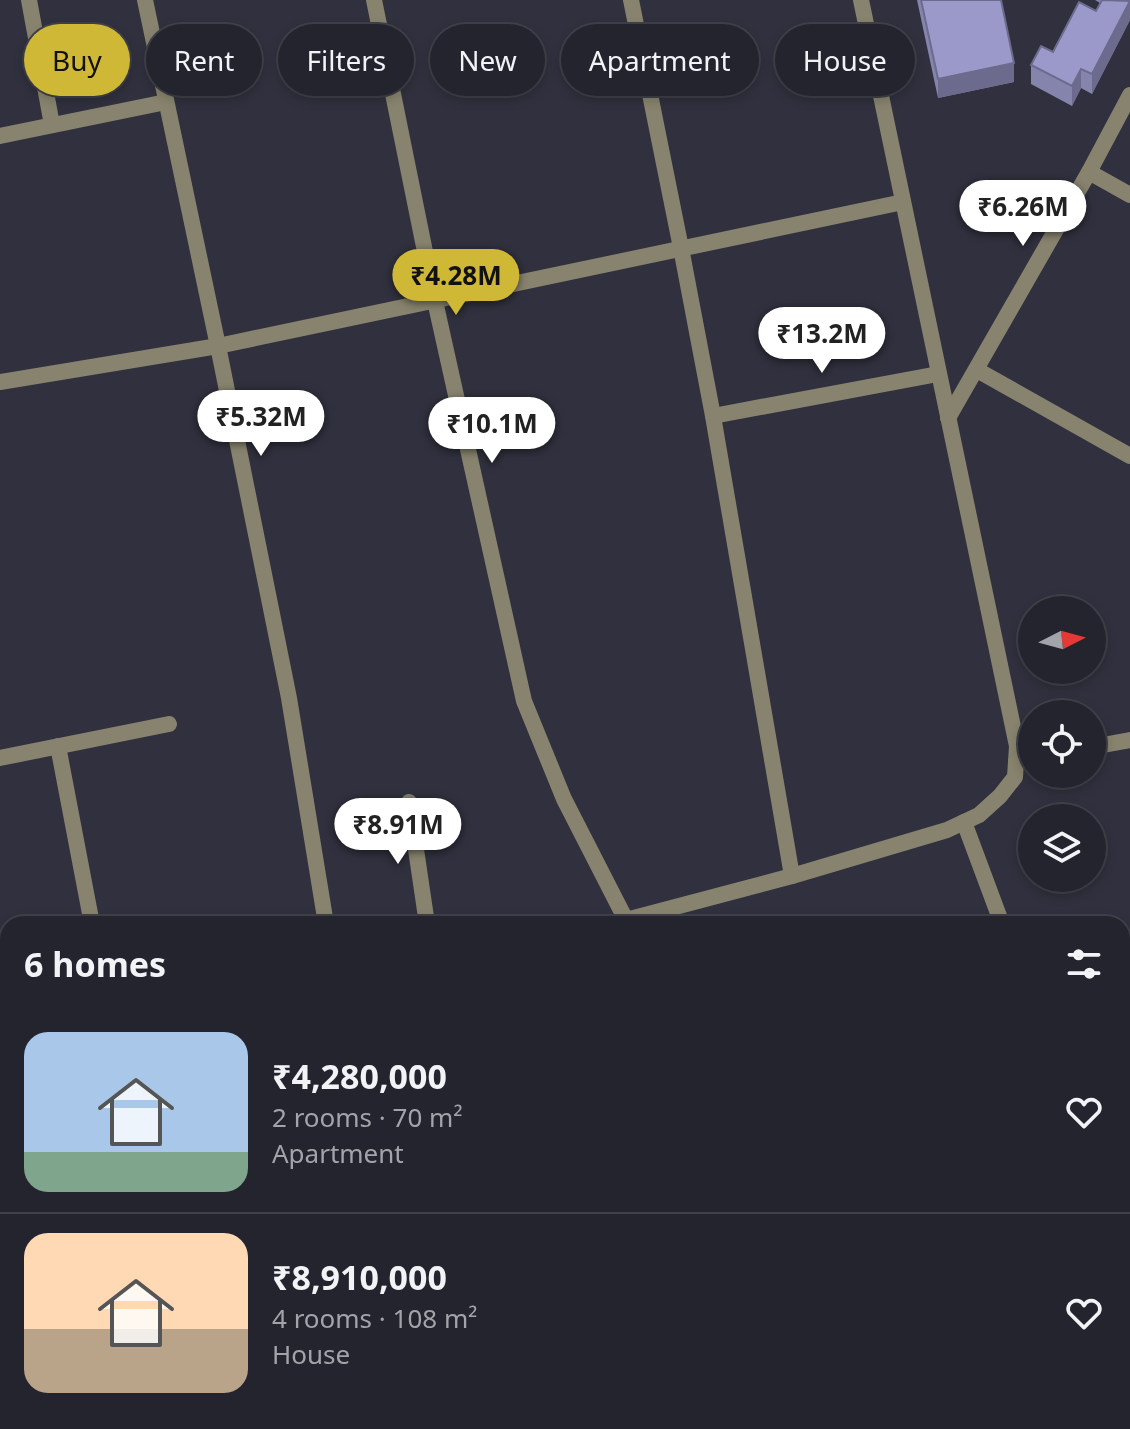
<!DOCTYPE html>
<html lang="en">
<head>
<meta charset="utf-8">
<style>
	body { margin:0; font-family:"Noto Sans",sans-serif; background:#2c2c36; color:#f1f3f6; height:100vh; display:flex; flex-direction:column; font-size:30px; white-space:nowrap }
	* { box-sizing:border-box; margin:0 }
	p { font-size:26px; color:#a3a4aa }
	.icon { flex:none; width:44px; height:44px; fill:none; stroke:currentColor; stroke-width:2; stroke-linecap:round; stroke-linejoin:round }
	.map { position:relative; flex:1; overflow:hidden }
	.panel { position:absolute; left:0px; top:916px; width:1130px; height:514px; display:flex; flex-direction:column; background:#24242e; border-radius:24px 24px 0 0; box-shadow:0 4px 12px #0003,0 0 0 2px #41414a }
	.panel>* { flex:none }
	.hud { position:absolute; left:24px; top:24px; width:1082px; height:72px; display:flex; gap:16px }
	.needle { width:52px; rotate:84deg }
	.controls { position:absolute; left:1018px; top:596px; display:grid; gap:16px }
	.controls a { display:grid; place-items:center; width:88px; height:88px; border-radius:50%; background:#24242e; box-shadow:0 4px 12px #0003,0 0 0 2px #41414a; font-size:40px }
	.price { position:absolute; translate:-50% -68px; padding:0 18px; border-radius:28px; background:#fff; color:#222; font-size:26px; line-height:52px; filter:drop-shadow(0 2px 4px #0008) }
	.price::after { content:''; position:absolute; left:50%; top:48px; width:24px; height:18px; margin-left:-12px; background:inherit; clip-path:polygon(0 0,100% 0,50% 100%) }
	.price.selected { background:#d0b837; color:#111 }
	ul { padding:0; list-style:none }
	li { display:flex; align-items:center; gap:24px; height:200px; padding:0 24px }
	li+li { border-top:2px solid #41414a }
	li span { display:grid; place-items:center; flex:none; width:224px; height:160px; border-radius:24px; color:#555 }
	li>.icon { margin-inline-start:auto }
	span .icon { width:96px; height:96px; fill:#fffc; stroke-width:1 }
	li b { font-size:34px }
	h2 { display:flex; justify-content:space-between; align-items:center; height:96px; padding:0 24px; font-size:34px }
	.pill { padding:0 28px; border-radius:36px; background:#24242e; box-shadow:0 4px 12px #0003,0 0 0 2px #41414a; font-size:28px; line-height:72px }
	.pill.selected { background:#d0b837; color:#111 }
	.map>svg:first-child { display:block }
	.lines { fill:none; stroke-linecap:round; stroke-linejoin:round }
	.service { stroke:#87836e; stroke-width:16 }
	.minor { stroke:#87836e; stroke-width:16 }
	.wall { fill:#8484ad }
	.shaded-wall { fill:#6c6b8d }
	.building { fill:#9a99c9; stroke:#6c6b8d; stroke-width:2 }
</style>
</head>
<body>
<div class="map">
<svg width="1130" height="1429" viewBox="0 0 1130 1429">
	<rect width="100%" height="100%" fill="#30303e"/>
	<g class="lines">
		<!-- service -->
		<g class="service">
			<path d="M1092 747 1130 740"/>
			<path d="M1016 761 1032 758"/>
			<path d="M964 822 1002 924"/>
		</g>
		<!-- minor -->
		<g class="minor">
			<path d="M29 0 52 125"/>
			<path d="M145 0 218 346 289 698 326 924"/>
			<path d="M374 0 435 301 524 701 564 799 628 924"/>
			<path d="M631 0 681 248 713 416 792 876"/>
			<path d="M0 136 166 102"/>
			<path d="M1089 172 1130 195"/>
			<path d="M977 370 1130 456"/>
			<path d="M0 382 218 346 903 202"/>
			<path d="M713 416 938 374"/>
			<path d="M948 418 1089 172 1130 95"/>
			<path d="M58 746 92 924"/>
			<path d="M0 758 169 724"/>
			<path d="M409 802 427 924"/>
			<path d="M626 920 792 876 947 830 979 815 1000 796 1015 777 1017 746 861 0"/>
			<path d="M408 1422 409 1429"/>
			<path d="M516 1422 517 1429"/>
			<path d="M758 1422V1429"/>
		</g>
	</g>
	<!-- wall -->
	<g class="wall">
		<path d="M917 0H1001L1014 82 938 98Z"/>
		<path d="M1095 0H1130V20L1092 94 1081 88 1072 106 1031 84V65L1053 52 1096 11 1100 3Z"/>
		<path d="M8 1167V1329L0 1331V1168Z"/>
		<path d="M33 1422H85L61 1429H35Z"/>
		<path d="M153 1422H198L200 1429H155Z"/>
	</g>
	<!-- shaded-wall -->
	<g class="shaded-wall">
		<path d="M1130 1V20L1092 94V74Z"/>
		<path d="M1014 63V82L938 98V79Z"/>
		<path d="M1081 69V88L1072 106V86Z"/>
		<path d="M37 1422H85L61 1429H37Z"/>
	</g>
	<!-- building -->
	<g class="building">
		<path d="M921 0H1001L1014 63 938 79Z"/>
		<path d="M1102 0 1130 1 1092 74 1081 69 1072 86 1031 65 1041 46 1053 52 1079 2 1096 11Z"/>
		<path d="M8 1167V1295L0 1296V1168Z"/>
		<path d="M0 1363 8 1400V1422H13L14 1429H0Z"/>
		<path d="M161 1422H198L200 1429H162Z"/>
	</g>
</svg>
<div class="controls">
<a><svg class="needle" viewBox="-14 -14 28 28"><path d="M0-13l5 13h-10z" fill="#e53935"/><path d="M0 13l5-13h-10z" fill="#a3a4aa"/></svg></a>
<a><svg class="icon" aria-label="locate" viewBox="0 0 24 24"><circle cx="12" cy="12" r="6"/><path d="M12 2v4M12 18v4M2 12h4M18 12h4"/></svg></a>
<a><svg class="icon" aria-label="layers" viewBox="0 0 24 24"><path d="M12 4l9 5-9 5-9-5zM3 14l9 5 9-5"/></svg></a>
</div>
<b class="price" style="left:1023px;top:248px">₹6.26M</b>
<b class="price selected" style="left:456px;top:317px">₹4.28M</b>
<b class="price" style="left:822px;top:375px">₹13.2M</b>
<b class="price" style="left:261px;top:458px">₹5.32M</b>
<b class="price" style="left:492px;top:465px">₹10.1M</b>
<b class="price" style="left:398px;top:866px">₹8.91M</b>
<div class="hud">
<a class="pill selected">Buy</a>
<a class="pill">Rent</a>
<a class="pill">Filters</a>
<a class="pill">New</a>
<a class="pill">Apartment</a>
<a class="pill">House</a>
</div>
<section class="panel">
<h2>6 homes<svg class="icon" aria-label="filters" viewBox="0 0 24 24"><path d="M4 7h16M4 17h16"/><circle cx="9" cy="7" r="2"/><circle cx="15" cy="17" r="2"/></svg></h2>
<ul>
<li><span style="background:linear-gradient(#a9c7e8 75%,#7fa58c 0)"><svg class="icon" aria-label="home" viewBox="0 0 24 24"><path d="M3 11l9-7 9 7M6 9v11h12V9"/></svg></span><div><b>₹4,280,000</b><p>2 rooms · 70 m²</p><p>Apartment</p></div><svg class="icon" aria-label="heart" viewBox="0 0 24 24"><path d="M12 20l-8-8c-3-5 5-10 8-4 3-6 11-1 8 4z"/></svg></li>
<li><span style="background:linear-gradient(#ffd9b3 60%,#b9a48a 0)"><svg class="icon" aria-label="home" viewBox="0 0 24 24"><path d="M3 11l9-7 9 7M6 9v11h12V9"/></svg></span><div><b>₹8,910,000</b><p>4 rooms · 108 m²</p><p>House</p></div><svg class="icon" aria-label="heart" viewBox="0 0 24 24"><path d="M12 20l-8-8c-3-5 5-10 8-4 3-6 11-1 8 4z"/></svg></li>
</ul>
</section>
</div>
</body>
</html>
